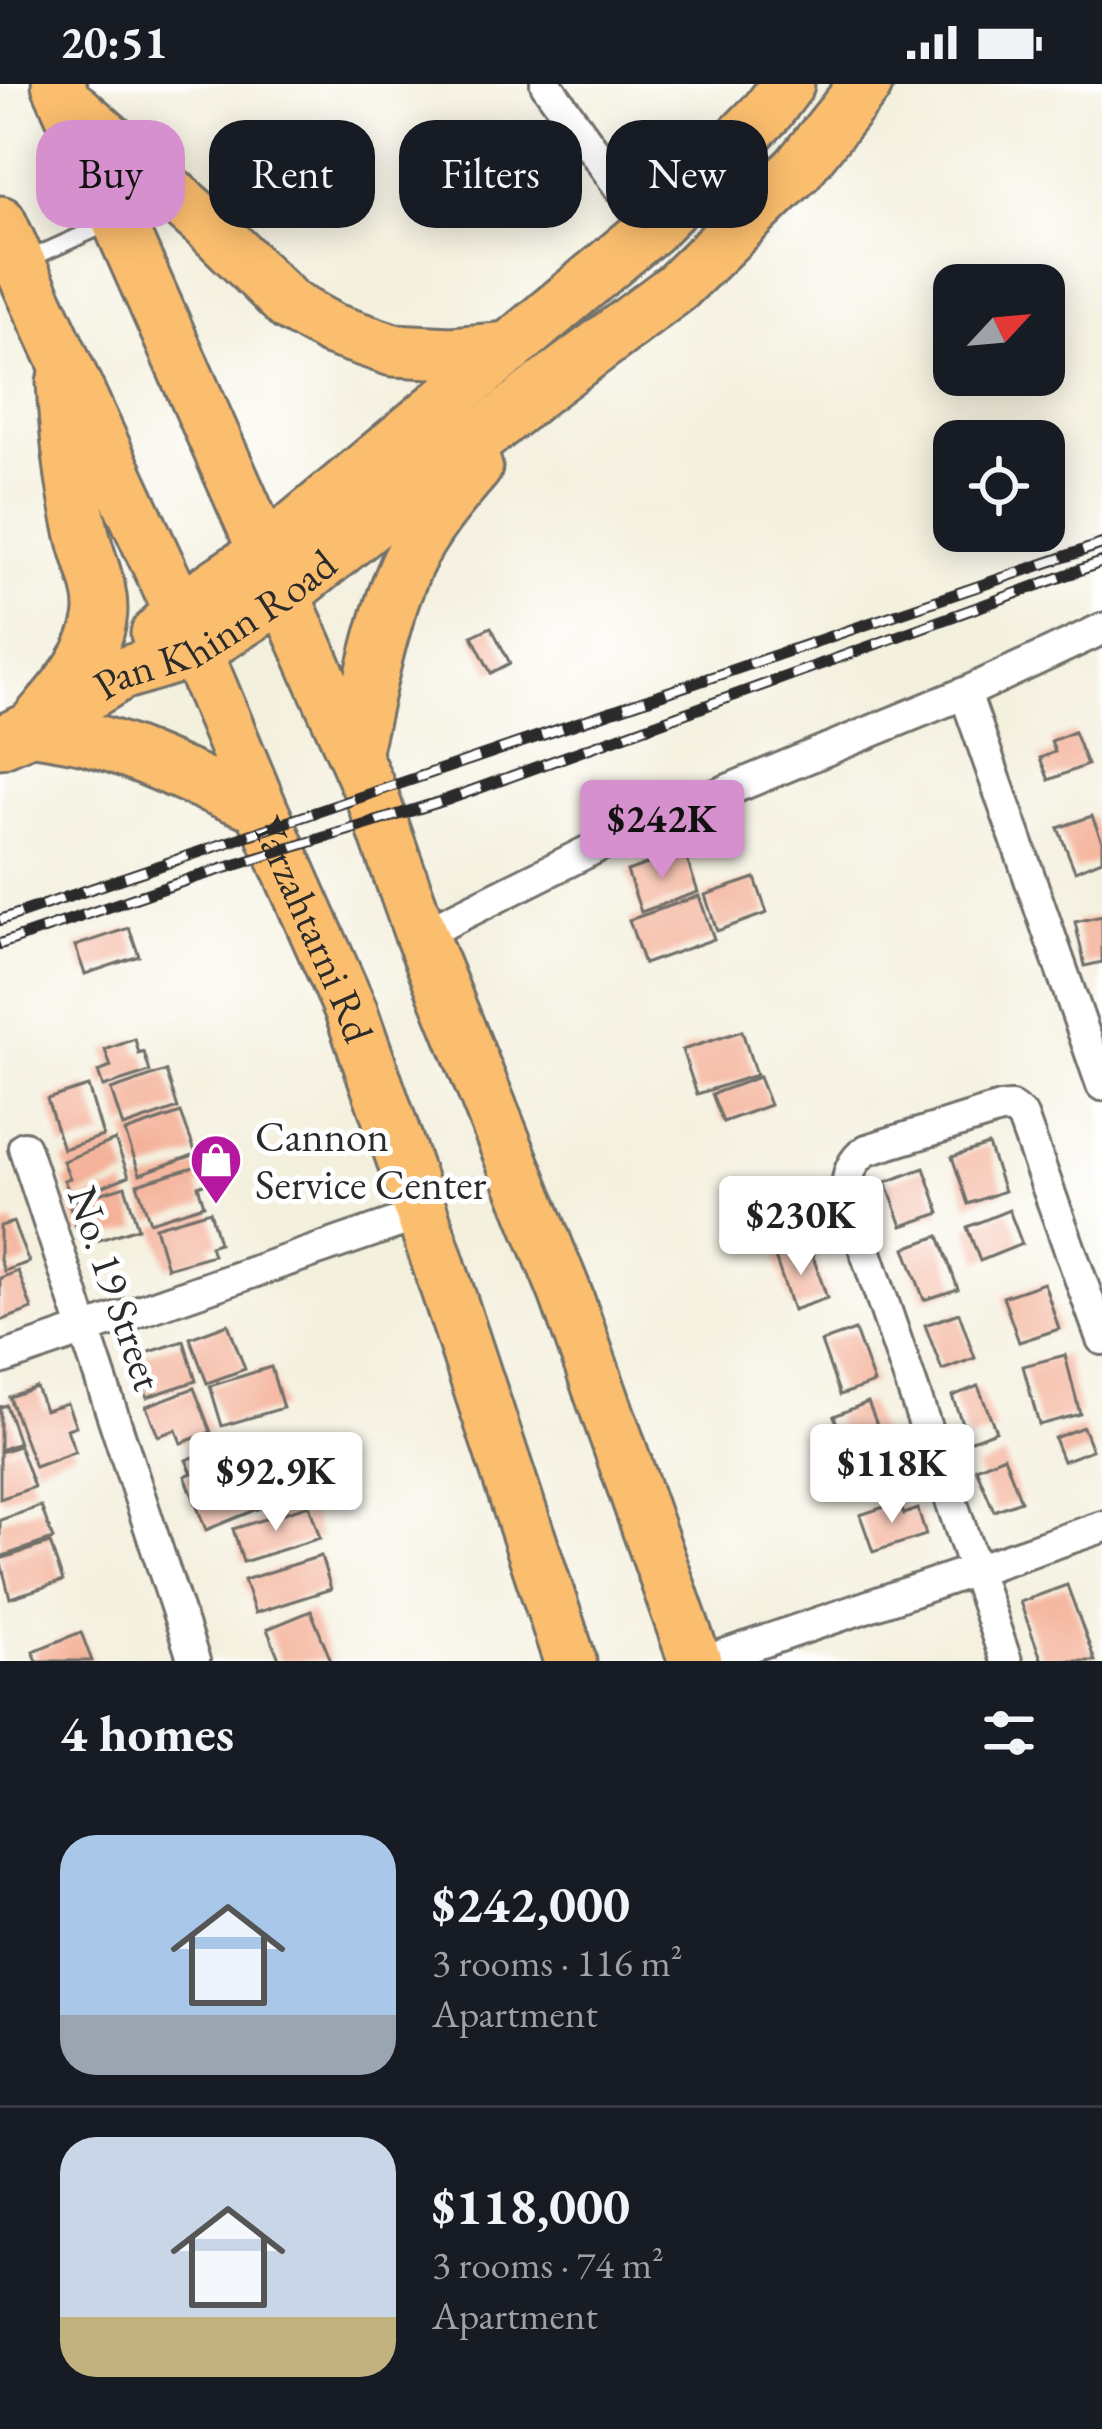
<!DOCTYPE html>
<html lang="en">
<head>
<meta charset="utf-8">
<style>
	body { margin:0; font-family:"EB Garamond",serif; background:#242831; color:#f1f3f6; height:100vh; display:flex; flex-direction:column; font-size:45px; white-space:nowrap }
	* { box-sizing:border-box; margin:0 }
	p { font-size:39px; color:#9ea1a6 }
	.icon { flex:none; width:66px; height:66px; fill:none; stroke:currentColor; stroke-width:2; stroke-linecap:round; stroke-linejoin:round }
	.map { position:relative; height:1577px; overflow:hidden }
	.details { display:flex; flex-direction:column; background:#171b24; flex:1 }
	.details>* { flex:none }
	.top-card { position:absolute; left:36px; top:36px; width:1032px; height:108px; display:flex; gap:24px }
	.needle { width:78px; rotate:64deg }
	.tools { position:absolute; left:933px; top:180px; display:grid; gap:24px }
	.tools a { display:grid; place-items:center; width:132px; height:132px; border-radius:24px; background:#171b24; box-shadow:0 6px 30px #0003; font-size:60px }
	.price { position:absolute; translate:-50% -102px; padding:0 27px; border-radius:12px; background:#fff; color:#222; font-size:39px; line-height:78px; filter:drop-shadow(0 3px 6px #0008) }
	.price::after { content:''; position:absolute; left:50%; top:72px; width:36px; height:27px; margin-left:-18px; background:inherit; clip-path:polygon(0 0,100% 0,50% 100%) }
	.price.current { background:#d690ce; color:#111 }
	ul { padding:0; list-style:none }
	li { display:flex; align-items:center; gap:36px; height:300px; padding:0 60px }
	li+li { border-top:3px solid #363941 }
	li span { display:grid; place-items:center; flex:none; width:336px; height:240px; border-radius:36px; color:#555 }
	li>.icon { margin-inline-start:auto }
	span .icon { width:144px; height:144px; fill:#fffc; stroke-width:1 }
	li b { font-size:51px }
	h2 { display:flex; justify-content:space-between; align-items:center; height:144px; padding:0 60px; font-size:51px }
	.tag { padding:0 42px; border-radius:36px; background:#171b24; box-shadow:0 6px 30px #0003; font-size:42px; line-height:108px }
	.tag.current { background:#d690ce; color:#111 }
	.status { display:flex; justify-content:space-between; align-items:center; height:84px; padding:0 60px; background:#171b24; direction:ltr }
	.status svg { height:33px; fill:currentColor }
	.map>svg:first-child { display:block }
	.building { fill:#f4b29a }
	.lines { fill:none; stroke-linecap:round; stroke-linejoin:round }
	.service-casing { stroke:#71706a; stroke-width:21 }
	.minor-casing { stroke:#71706a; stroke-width:36 }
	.primary-casing { stroke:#71706a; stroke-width:57 }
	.service { stroke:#fff; stroke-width:15 }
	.minor { stroke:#fff; stroke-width:30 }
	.primary { stroke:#fbbe6e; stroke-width:51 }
	.rail-casing { stroke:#2b2b2b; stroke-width:12 }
	.rail { stroke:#fff; stroke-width:8; stroke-dasharray:22; stroke-linecap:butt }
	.labels { text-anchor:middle; stroke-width:10; stroke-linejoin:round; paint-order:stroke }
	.street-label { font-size:42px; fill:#2b2b2b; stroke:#fff }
	.poi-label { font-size:42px; fill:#2b2b2b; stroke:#fff; text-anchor:start }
</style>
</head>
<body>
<div class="status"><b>20:51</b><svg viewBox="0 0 49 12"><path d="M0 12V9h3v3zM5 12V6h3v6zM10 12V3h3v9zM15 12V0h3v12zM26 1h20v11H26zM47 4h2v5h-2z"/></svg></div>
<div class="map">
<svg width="1102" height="1577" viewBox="0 0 1102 1577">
	<rect width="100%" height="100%" fill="#fff"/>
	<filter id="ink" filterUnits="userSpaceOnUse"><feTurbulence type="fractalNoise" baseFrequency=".00833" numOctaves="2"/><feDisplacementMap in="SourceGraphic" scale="24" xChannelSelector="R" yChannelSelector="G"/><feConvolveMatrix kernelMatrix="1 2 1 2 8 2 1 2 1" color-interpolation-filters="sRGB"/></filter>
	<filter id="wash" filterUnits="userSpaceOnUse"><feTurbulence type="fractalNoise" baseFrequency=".004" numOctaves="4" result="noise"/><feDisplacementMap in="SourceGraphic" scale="48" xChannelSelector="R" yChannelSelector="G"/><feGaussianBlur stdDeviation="2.7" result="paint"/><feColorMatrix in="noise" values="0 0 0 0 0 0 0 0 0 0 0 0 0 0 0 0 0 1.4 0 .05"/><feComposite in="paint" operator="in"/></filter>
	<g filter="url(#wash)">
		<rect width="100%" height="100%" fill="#f4f0de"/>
		<g id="blocks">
			<!-- building -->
			<g class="building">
				<path d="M491 543 510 579 491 589 472 552Z"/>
				<path d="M1074 648 1087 681 1049 696 1040 674 1055 668 1051 657Z"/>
				<path d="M1092 732 1102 757V776L1075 787 1058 744Z"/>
				<path d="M684 767 698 808 641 828 627 787Z"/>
				<path d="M755 794 767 829 717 847 705 811Z"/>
				<path d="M699 812 714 855 644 880 629 836Z"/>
				<path d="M1102 832V878L1085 882 1075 838Z"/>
				<path d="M129 844 139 872 85 890 75 862Z"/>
				<path d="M742 947 756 991 697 1010 682 966Z"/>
				<path d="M135 955 139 970 144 968 150 988 103 1003 98 988 111 983 105 966Z"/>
				<path d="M166 987 178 1024 123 1043 111 1006Z"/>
				<path d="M759 993 770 1021 723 1038 712 1010Z"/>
				<path d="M88 1002 103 1052 63 1065 47 1015Z"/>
				<path d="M181 1029 196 1070 140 1090 125 1048Z"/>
				<path d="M115 1056 129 1092 72 1115 64 1096 70 1094 63 1077Z"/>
				<path d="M988 1061 1004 1107 968 1120 952 1073Z"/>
				<path d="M200 1081 206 1099 198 1102 204 1121 150 1138 137 1100Z"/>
				<path d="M924 1084 940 1129 902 1142 886 1098Z"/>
				<path d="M125 1102 138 1144 93 1158 90 1147 78 1150 69 1119Z"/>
				<path d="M1009 1126 1022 1160 980 1177 967 1143Z"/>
				<path d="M210 1127 219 1159 210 1162 213 1171 167 1184 155 1143Z"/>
				<path d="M13 1138 29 1178 4 1187 0 1176V1142Z"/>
				<path d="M939 1152 958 1205 924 1216 905 1164Z"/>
				<path d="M809 1161 827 1214 793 1226 775 1173Z"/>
				<path d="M18 1187 32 1225 0 1237V1194Z"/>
				<path d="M1044 1199 1059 1245 1019 1258 1003 1213Z"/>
				<path d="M959 1229 975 1274 942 1286 925 1241Z"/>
				<path d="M228 1240 245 1285 207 1299 190 1254Z"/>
				<path d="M855 1246 874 1299 840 1311 821 1258Z"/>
				<path d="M184 1257 196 1297 147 1313 134 1273Z"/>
				<path d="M1065 1271 1080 1330 1039 1341 1023 1282Z"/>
				<path d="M271 1283 283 1324 222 1342 210 1302Z"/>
				<path d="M978 1302 996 1347 969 1357 952 1312Z"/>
				<path d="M36 1303 45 1326 67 1319 76 1342 67 1345 75 1368 35 1383 9 1313Z"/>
				<path d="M194 1304 211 1348 181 1359 176 1346 158 1352 146 1322Z"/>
				<path d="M868 1318 892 1379 858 1392 834 1332Z"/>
				<path d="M6 1321 19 1359 0 1366V1323Z"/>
				<path d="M1083 1343 1092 1366 1063 1377 1054 1354Z"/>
				<path d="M19 1362 34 1403 0 1415V1368Z"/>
				<path d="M221 1362 227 1379 240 1374 260 1424 206 1446 185 1392 192 1389 186 1376Z"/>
				<path d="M1004 1372 1021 1417 994 1427 976 1384Z"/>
				<path d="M271 1373 282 1399 259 1410 247 1384Z"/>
				<path d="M899 1418 904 1430 918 1425 926 1451 873 1468 860 1431Z"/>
				<path d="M309 1421 320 1454 243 1478 233 1445Z"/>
				<path d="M41 1422 53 1455 0 1473V1436Z"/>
				<path d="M50 1459 63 1497 10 1514 0 1475Z"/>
				<path d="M321 1472 331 1505 255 1529 244 1496Z"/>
				<path d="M1067 1501 1095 1577H1042L1020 1518Z"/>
				<path d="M311 1527 331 1577H280L267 1545Z"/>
				<path d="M81 1548 92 1577H37L33 1567Z"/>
			</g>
		</g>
	</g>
	<g filter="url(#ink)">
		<use href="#blocks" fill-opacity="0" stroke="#71706a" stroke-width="3"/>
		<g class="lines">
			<!-- service casing -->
			<g class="service-casing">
				<path id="service" d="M27 176 109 139"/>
			</g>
			<!-- minor casing -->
			<g class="minor-casing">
				<g id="minor">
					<path d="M546 0 650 146"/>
					<path d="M965 609 1102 1001"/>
					<path d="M421 851 633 745 965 609 1102 545"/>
					<path d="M24 1063 194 1577"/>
					<path d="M0 1275 422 1130"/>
					<path d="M706 1577 1102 1443"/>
					<path d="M1006 1577 846 1110C848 1091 850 1077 867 1066L1000 1025 1011 1024 1022 1032 1102 1255"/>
				</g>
			</g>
			<!-- primary casing -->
			<g class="primary-casing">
				<g id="primary">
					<path d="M58 0 371 709 421 851 565 1208 695 1577"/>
					<path d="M75 25 212 145 290 222 331 245 393 266 452 269 510 264"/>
					<path id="s1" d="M0 138 179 526 260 722 351 927 422 1130 570 1577"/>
					<path d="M63 299C66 352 71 403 84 455 90 480 105 509 100 536 93 578 58 612 32 644 51 648 71 650 89 655 148 671 202 702 260 722"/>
					<path d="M157 550 179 526 265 468 650 146 767 28 788 0"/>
					<path id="s2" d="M0 658 32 644 121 590 196 567 282 512 536 309 676 204 798 85 866 0"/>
					<path d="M354 670C369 607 380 541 406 482 423 445 450 413 476 383"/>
				</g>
			</g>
			<!-- service -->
			<use href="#service" class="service"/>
			<!-- minor -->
			<use href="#minor" class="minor"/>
			<!-- primary -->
			<use href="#primary" class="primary"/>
			<!-- rail casing -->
			<g class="rail-casing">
				<g id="rail">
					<path d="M0 836 1102 460"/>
					<path d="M0 860 193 794 446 716 1102 478"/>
				</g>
			</g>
			<!-- rail -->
			<use href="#rail" class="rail"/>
		</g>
	</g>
	<!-- icons -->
	<defs>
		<g id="shop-pin" transform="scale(2.7)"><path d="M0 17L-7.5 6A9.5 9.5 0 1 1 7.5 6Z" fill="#b5179e" stroke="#fff"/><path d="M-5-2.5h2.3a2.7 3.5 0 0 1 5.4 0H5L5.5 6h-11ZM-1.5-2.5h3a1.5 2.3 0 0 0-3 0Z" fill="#fff"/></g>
	</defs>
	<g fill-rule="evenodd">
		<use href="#shop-pin" x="216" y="1076"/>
	</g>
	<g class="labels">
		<!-- street labels -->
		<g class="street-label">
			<text dy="15" stroke="none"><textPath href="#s2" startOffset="246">Pan Khinn Road</textPath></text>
			<text dy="15" stroke="none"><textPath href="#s1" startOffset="774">Yarzahtarni Rd</textPath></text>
			<text transform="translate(116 1204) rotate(71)" y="15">No. 19 Street</text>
		</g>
		<!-- poi labels -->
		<g class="poi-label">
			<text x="255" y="1067">Cannon<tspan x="255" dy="48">Service Center</tspan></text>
		</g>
	</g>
</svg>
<div class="tools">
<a><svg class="needle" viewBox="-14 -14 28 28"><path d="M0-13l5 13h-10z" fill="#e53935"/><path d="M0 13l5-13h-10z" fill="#9ea1a6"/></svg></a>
<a><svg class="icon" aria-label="locate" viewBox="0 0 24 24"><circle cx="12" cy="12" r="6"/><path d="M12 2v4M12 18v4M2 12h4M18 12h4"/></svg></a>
</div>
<b class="price current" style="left:662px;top:798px">$242K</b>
<b class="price" style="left:801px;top:1194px">$230K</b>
<b class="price" style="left:892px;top:1442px">$118K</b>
<b class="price" style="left:276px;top:1450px">$92.9K</b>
<div class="top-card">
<a class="tag current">Buy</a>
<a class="tag">Rent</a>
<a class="tag">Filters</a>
<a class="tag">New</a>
</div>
</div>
<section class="details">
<h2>4 homes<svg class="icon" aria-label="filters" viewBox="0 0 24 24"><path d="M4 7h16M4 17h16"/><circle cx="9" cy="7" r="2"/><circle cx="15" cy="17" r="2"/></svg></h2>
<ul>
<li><span style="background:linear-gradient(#a9c7e8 75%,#9aa5b1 0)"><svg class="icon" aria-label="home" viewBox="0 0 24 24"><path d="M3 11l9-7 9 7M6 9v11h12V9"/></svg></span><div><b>$242,000</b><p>3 rooms · 116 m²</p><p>Apartment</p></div></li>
<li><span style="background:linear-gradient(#c9d6e8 75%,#c2b280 0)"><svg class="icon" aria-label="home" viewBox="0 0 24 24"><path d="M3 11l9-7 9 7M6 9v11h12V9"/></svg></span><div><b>$118,000</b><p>3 rooms · 74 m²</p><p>Apartment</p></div></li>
</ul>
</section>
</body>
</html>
